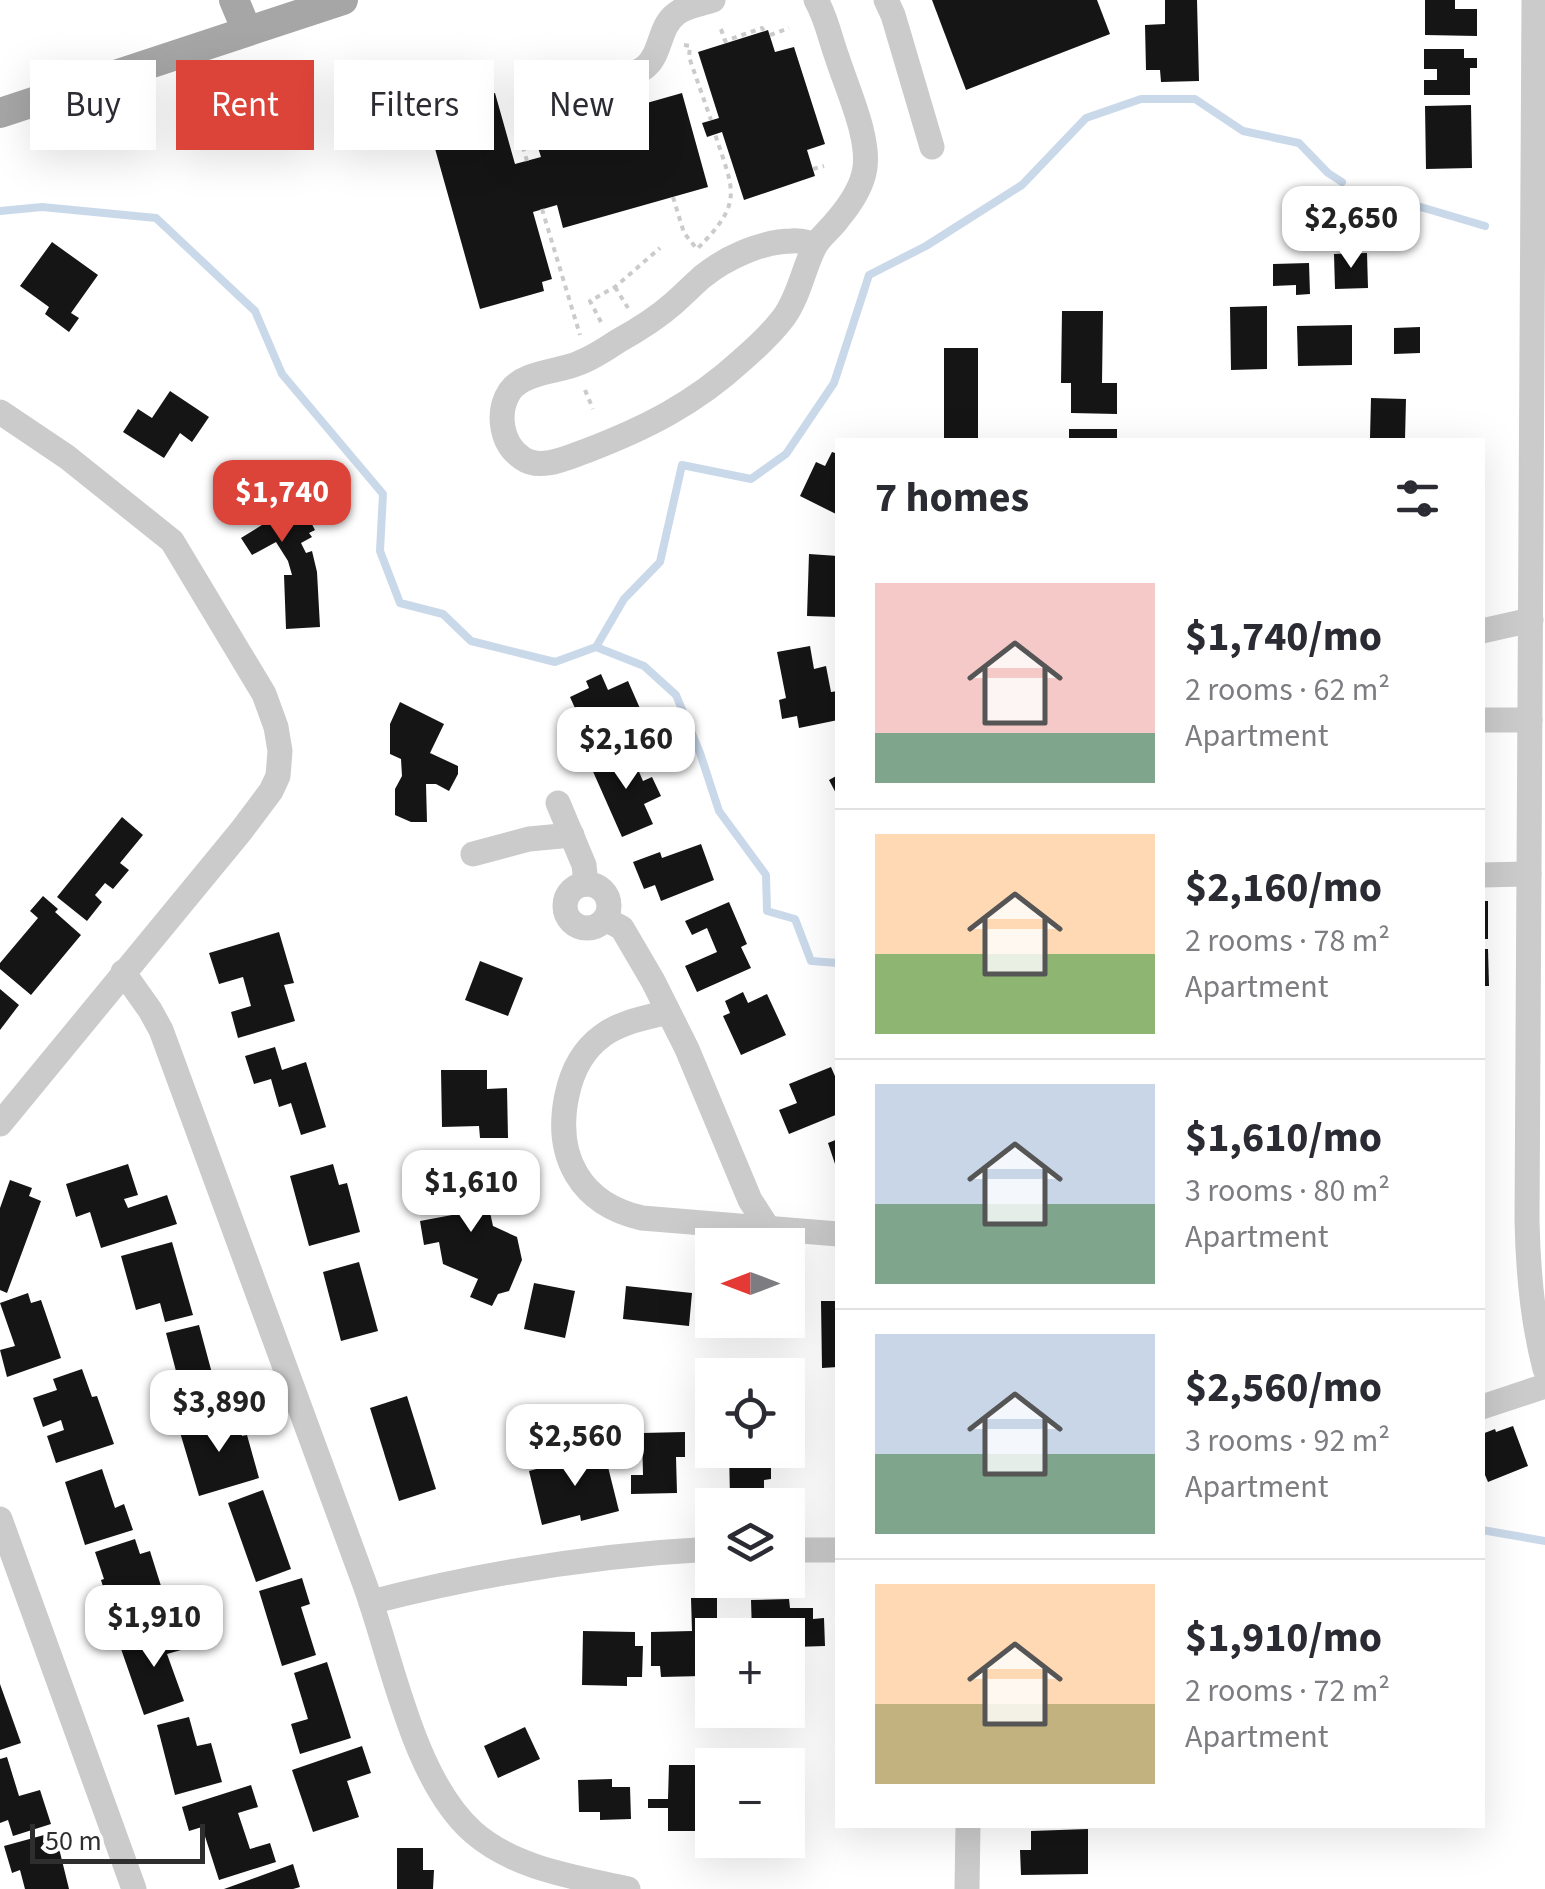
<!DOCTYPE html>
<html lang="en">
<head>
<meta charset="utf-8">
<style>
	body { margin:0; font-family:"Source Sans 3",sans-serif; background:#f7f7f7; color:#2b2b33; height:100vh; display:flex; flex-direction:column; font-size:38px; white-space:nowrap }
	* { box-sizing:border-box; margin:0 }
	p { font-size:32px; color:#7c7c81 }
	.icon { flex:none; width:55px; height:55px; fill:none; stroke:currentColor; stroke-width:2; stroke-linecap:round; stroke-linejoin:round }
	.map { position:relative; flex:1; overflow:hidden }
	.sheet { position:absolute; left:835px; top:438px; width:650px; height:1390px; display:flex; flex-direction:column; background:#fff; border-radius:0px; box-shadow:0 10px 40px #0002 }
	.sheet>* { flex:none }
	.guide { position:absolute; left:30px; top:60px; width:655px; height:90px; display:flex; gap:20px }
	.needle { width:65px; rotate:270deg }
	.tools { position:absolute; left:695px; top:1228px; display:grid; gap:20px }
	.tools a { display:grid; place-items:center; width:110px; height:110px; border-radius:0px; background:#fff; box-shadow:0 10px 40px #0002; font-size:50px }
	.scale { position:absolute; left:30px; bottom:25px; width:175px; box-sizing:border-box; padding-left:10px; border:5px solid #2e2e2e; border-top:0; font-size:28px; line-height:35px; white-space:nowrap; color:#2e2e2e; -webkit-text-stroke:8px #fff; paint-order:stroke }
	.price { position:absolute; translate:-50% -85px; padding:0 22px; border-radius:20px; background:#fff; color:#222; font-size:32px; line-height:65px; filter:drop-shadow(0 2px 5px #0008) }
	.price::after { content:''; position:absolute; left:50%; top:60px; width:30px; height:22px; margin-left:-15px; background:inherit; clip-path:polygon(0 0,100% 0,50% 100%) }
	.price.selected { background:#dc4339; color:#fff }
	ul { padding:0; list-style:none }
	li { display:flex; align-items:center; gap:30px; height:250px; padding:0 40px }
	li+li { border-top:2px solid #e1e1e2 }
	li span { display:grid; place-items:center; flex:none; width:280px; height:200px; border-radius:0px; color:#555 }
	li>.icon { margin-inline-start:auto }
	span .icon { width:120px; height:120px; fill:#fffc; stroke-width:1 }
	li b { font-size:42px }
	h2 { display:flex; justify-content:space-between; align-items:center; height:120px; padding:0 40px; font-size:42px }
	.pill { padding:0 35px; border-radius:0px; background:#fff; box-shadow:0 10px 40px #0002; font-size:35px; line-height:90px }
	.pill.selected { background:#dc4339; color:#fff }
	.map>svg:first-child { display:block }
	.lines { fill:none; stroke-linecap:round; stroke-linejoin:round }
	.stream { stroke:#cad9ea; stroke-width:8 }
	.building { fill:#151515 }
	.path { stroke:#cbcbcb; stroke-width:4; stroke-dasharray:5 5; stroke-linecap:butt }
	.minor { stroke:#cbcbcb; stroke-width:25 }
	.major { stroke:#a6a6a6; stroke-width:30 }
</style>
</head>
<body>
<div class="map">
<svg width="1545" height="1889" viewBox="0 0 1545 1889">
	<rect width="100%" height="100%" fill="#fff"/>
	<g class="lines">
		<!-- stream -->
		<g class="stream">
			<path d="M1380 195 1485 226"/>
			<path d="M0 211 42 207 156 218 255 311 282 374 383 494 380 551 400 603 443 614 471 641 555 662 596 647 624 599 660 562 682 465 751 479 786 454 834 383 869 275 926 246 1022 185 1086 118 1141 99H1195L1243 131 1299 143 1328 173 1342 182"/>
			<path d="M596 647 644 666 676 695 700 753 719 811 766 875 767 911 795 919 811 961 838 963"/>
			<path d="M1482 1530 1545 1541"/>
		</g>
	</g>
	<!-- building -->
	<g class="building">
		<path d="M932 0H1097L1110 34 966 90Z"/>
		<path d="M1165 0H1197L1199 81 1161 82 1160 70H1146L1145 25 1165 24Z"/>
		<path d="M1425 0H1455V9H1477V36L1425 35Z"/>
		<path d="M768 30 775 52 794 47 825 144 807 150 815 176 744 200 722 132 707 137 702 123 719 118 698 52Z"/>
		<path d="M1424 49H1464V58H1477V68H1470V95H1424V80H1437V69H1424Z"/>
		<path d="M495 93 515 164 541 157 534 135 682 93 708 187 563 228 557 205 533 212 552 279 542 282 544 291 480 309 425 113Z"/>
		<path d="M1471 105 1472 168 1426 169 1425 106Z"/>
		<path d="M52 242 98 275 71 313 79 318 69 332 45 314 49 307 20 286Z"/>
		<path d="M1367 253 1368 288 1335 289 1334 254Z"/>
		<path d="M1309 263 1310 294 1296 295V285L1273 286V264Z"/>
		<path d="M1267 306V369L1231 370 1230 307Z"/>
		<path d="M1062 311H1103L1102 383H1117V414L1071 413V383H1061Z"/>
		<path d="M1352 325V365L1298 366 1297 326Z"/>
		<path d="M1420 327V353L1394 354V328Z"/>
		<rect x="944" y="348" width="34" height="92"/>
		<path d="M170 391 209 417 192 442 180 433 164 458 123 432 138 409 152 418Z"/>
		<path d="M1371 398 1406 399 1405 439 1370 438Z"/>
		<rect x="1069" y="429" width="48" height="11"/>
		<path d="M832 452 838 454V515L800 496 816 462 825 466Z"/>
		<path d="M226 477 273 489 276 486 287 502 297 496 315 530 309 533 312 537 301 543 306 553 312 551 317 572 320 627 286 629 284 575H292L288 561 276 542 252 555 241 538 265 523 259 513 219 502Z"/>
		<path d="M809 554 838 556V617L807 616Z"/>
		<path d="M810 646 814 669 826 666 831 692 838 691V720L799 728 797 716 782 719 779 700 786 698 777 652Z"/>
		<path d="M601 674 608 690 628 681 642 713 600 732 607 746 578 759 566 733 583 726 570 697 589 688 586 681Z"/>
		<path d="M400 702 444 724 430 753 458 766V774L449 791 436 784H426L427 822H411L395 815V789L402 776 401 759 390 754V724Z"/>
		<path d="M629 749 643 781 652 777 661 796 644 804 653 824 622 837 591 767Z"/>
		<path d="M838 775V797L829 780Z"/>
		<path d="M122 817 143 835 120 863 129 870 113 889 105 883 95 895 102 902 87 921 57 897Z"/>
		<path d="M701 844 714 880 661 901 655 885 644 889 633 862 660 852 662 858Z"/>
		<path d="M43 896 58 909 55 912 81 935 31 995 0 969V963L38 918 30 911Z"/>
		<rect x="1482" y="901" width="6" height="38"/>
		<path d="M729 902 747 944 741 947 751 968 697 992 685 966 717 952 707 928 692 935 685 921Z"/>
		<path d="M279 932 294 983 284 985 295 1021 238 1038 231 1012 251 1006 243 977 219 984 209 953Z"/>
		<path d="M1482 949H1488L1489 986H1482Z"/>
		<path d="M480 961 523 978 508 1016 465 1000Z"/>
		<path d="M0 989 19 1005 0 1030Z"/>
		<path d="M743 992 748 1003 767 994 786 1035 741 1055 723 1016 730 1013 725 1001Z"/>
		<path d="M275 1047 282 1070 306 1062 326 1127 301 1135 291 1103 279 1107 271 1079 254 1084 245 1056Z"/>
		<path d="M831 1067 838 1083V1114L789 1134 779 1110 797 1103 789 1084Z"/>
		<path d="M441 1070H487V1089L507 1088 508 1138H480L479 1126 442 1127Z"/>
		<path d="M838 1139V1170H837L828 1143Z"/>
		<path d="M128 1164 138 1195 124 1199 128 1208 167 1195 177 1224 101 1248 90 1212 76 1217 66 1184Z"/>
		<path d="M333 1164 339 1185 347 1183 360 1232 309 1246 290 1176Z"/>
		<path d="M481 1171 493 1226 517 1237 522 1260 509 1291 498 1294 492 1306 470 1297 478 1279 443 1264 439 1242 424 1245 420 1221 452 1215 437 1208 425 1210 420 1185Z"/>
		<path d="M10 1180 32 1188 29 1196 41 1201 7 1293 0 1290V1208Z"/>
		<path d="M172 1242 193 1315 165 1322 160 1303 136 1310 121 1256Z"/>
		<path d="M359 1262 378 1331 341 1341 323 1272Z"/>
		<path d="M788 1273H792L791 1314H788Z"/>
		<path d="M534 1283 575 1291 565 1338 524 1329Z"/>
		<path d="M626 1286 692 1293 689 1326 623 1319Z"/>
		<path d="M28 1293 31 1303 41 1300 61 1358 7 1377 0 1350 15 1346 0 1303Z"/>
		<path d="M821 1301H838V1367L822 1368Z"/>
		<path d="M722 1320H778V1335H736L737 1327H722Z"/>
		<path d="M199 1325 213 1377 237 1370 244 1397 187 1413 166 1333Z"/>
		<path d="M82 1369 92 1397 97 1396 114 1444 56 1463 47 1436 64 1430 61 1420 43 1427 33 1398 57 1390 53 1379Z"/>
		<path d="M407 1396 436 1489 399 1501 370 1408Z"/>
		<path d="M236 1414 242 1436 247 1435 259 1478 199 1496 179 1429Z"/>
		<path d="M788 1424H797L798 1453H788Z"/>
		<path d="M1513 1426 1528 1466 1488 1482 1482 1468V1434L1495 1429 1496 1432Z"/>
		<path d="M685 1432V1457H676L677 1493 631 1494V1475H643L642 1433Z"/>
		<path d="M729 1450H779V1460L771 1461V1479L764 1480V1497L730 1498Z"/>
		<path d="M604 1451 619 1511 581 1521 580 1515 542 1525 529 1471Z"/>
		<path d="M102 1469 115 1508 124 1504 133 1530 85 1545 65 1482Z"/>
		<path d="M263 1490 291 1569 256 1582 228 1503Z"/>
		<path d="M135 1539 140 1554 150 1551 161 1586 149 1590 158 1619 117 1632 101 1580 104 1579 95 1552Z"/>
		<path d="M302 1578 310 1604 301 1607 316 1655 282 1666 259 1591Z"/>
		<path d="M691 1598H717V1623L737 1622 738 1635H712V1689H702V1676L661 1677 660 1666H651V1632L692 1631Z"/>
		<path d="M789 1599 790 1608H813V1619L824 1618 825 1646 794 1647V1656H788V1635L752 1633 751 1600Z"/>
		<path d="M173 1627 181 1650 167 1654 184 1701 144 1715 120 1646Z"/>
		<path d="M583 1631 635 1632V1646H643L642 1677H627V1686L582 1685Z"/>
		<path d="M327 1662 351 1738 300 1754 291 1724 308 1719 294 1673Z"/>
		<path d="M0 1684 21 1743 0 1750Z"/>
		<path d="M189 1717 197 1746 211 1743 222 1782 175 1795 157 1725Z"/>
		<path d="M525 1727 540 1759 498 1778 484 1746Z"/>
		<path d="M362 1746 371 1773 347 1781 359 1817 313 1832 292 1770Z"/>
		<path d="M7 1757 19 1796 40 1790 51 1824 13 1836 8 1820 0 1823V1759Z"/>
		<path d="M669 1765H700L699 1831H668V1808H648V1799H668Z"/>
		<path d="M612 1779V1787H630L631 1819 600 1820V1812H579L578 1780Z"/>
		<path d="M251 1785 258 1807 238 1813 250 1849 270 1843 276 1862 219 1880 202 1827 189 1831 182 1807Z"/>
		<path d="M1088 1829V1874L1021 1875 1020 1850H1031V1831Z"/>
		<path d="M55 1832 69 1889H25L20 1870 12 1873 4 1846Z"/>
		<path d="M397 1848H423V1870H434L433 1889H397Z"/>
		<path d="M293 1864 300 1887 293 1889H224Z"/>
	</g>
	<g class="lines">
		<!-- path -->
		<g class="path">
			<path d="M721 29 725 41 762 28 764 31"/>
			<path d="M770 35 789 28"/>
			<path d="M684 45 690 46 689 57 711 120"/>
			<path d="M527 161 517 126 569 110 559 80"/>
			<path d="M813 169 824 166"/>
			<path d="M673 197 684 233 697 249C744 202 734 192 715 134"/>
			<path d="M542 209 580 335"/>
			<path d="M615 287 628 308"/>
			<path d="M601 322 590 301 615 287 660 248"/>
			<path d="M585 390 593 409"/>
		</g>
		<!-- minor -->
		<g class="minor">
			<path d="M886 0 893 15 932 147"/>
			<path d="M1534 0 1527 1220C1528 1271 1532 1320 1545 1369"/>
			<path d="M591 85C607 81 630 78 644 68 662 55 658 27 676 14 685 6 702 4 713 0"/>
			<path d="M815 244C808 243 800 240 792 241 762 241 725 258 702 277 693 285 684 294 674 303 657 318 638 330 618 341 606 349 592 358 579 363 558 372 523 372 510 391 496 412 501 444 522 458 540 471 566 458 586 451 646 428 694 404 742 360 757 347 772 333 784 317 799 296 803 270 814 248 819 237 831 229 838 219 849 206 860 190 864 173 872 141 847 89 837 57 830 38 826 17 816 0"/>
			<path d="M0 412 67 457 172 541 264 694 276 727 280 751 278 776 271 791 241 831 0 1124"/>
			<path d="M1482 631 1531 620"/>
			<path d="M1482 720H1530"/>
			<path d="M558 803 584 865 586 884"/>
			<path d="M473 854 529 839 572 835"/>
			<path d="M1482 875 1529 874"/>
			<circle cx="587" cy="906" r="22"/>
			<path d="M605 919 622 928 653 981 687 1049 750 1200 768 1228"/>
			<path d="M123 972 150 1010 161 1030C229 1215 297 1400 365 1585 392 1659 413 1779 473 1832 515 1869 576 1877 628 1889"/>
			<path d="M668 1012C646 1018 620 1022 602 1036 583 1050 572 1071 567 1095 554 1156 580 1204 642 1218L838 1234"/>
			<path d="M1482 1407 1545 1386"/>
			<path d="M0 1519 134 1889"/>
			<path d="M788 1550H838"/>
			<path d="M371 1602C483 1573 597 1555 712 1549"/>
			<path d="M967 1889 968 1825"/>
		</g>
		<!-- major -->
		<g class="major">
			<path d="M234 0 247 31"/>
			<path d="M0 113 343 0"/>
		</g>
	</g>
</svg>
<div class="tools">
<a><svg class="needle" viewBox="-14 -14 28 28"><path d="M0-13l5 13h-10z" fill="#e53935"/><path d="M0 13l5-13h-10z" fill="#7c7c81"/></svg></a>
<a><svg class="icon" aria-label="locate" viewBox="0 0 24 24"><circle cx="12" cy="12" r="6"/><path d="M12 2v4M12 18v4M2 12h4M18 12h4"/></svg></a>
<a><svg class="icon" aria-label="layers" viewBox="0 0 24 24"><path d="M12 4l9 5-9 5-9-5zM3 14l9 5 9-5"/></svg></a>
<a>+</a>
<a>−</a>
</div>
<div class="scale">50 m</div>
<b class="price" style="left:1351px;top:271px">$2,650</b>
<b class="price selected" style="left:282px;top:545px">$1,740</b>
<b class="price" style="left:626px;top:792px">$2,160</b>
<b class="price" style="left:471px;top:1235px">$1,610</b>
<b class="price" style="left:219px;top:1455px">$3,890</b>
<b class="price" style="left:575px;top:1489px">$2,560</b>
<b class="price" style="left:154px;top:1670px">$1,910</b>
<div class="guide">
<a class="pill">Buy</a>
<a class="pill selected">Rent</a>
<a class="pill">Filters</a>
<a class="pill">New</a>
</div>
<section class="sheet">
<h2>7 homes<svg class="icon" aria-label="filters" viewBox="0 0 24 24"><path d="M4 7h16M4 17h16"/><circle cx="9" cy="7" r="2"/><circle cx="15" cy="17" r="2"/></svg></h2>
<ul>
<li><span style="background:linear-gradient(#f6c9c9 75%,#7fa58c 0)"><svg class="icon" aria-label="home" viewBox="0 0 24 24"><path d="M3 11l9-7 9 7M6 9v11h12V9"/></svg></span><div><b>$1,740/mo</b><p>2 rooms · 62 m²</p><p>Apartment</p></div></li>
<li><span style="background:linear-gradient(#ffd9b3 60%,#8fb573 0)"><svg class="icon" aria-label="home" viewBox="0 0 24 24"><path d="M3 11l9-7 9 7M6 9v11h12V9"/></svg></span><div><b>$2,160/mo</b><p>2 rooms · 78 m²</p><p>Apartment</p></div></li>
<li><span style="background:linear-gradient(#c9d6e8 60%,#7fa58c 0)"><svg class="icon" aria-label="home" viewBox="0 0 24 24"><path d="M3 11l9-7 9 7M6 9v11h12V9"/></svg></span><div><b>$1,610/mo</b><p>3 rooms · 80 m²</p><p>Apartment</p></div></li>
<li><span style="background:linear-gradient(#c9d6e8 60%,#7fa58c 0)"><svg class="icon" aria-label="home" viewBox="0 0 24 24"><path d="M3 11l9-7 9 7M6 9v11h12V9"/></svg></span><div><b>$2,560/mo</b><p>3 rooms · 92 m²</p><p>Apartment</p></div></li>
<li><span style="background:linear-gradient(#ffd9b3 60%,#c2b280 0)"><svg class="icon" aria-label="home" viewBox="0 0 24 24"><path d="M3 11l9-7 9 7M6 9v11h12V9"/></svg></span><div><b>$1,910/mo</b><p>2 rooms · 72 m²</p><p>Apartment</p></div></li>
</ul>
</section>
</div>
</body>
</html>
